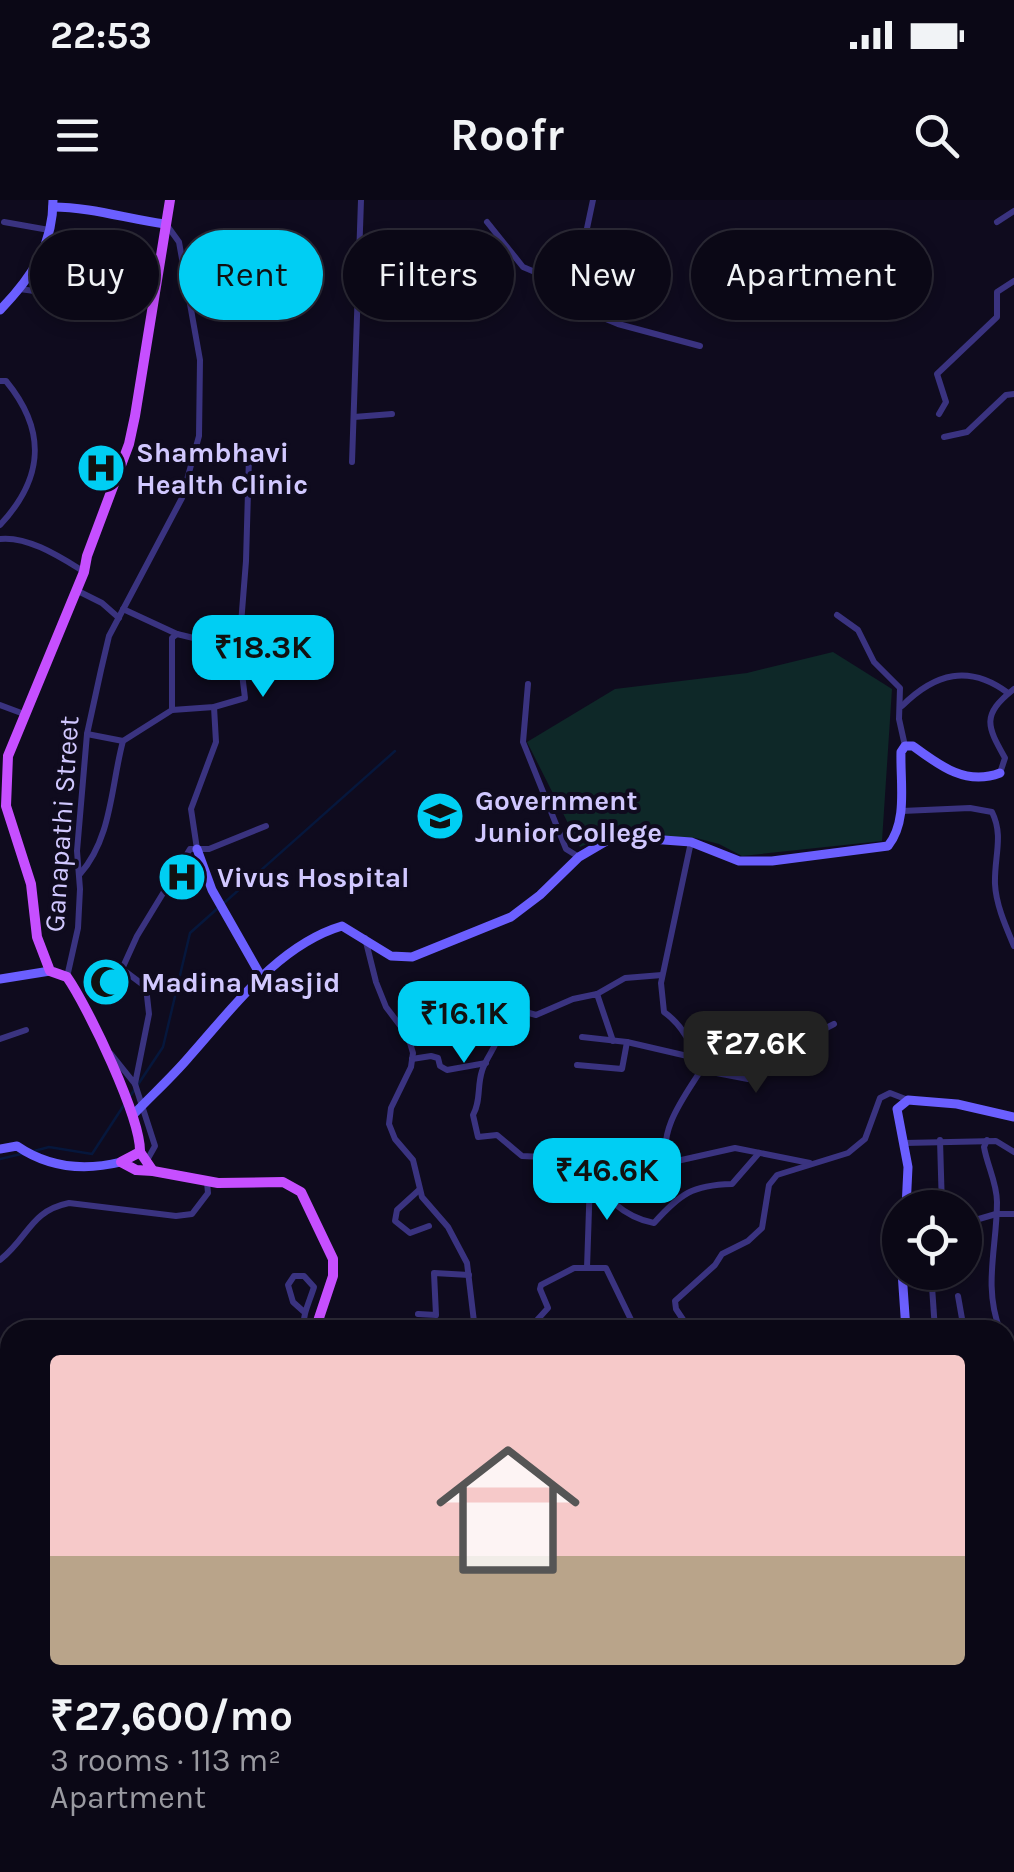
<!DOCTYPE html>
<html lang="en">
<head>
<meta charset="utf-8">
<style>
	body { margin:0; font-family:Karla,sans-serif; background:#14111f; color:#f1f3f6; height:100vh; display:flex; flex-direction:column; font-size:38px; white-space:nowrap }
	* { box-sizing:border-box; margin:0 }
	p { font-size:32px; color:#9a9aa1 }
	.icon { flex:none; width:55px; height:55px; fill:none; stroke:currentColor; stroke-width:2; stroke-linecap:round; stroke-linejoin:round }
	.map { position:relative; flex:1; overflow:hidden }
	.sheet { position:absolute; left:0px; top:1120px; width:1015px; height:552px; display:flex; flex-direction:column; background:#0b0816; border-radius:30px 30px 0 0; box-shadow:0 5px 15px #0003,0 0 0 2px #2b2935 }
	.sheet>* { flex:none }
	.top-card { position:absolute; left:30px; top:30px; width:955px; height:90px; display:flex; gap:20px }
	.fabs { position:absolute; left:882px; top:990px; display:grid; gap:20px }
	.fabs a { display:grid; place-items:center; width:100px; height:100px; border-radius:50%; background:#0b0816; box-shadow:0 5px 15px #0003,0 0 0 2px #2b2935; font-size:50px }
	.price { position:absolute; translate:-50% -85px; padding:0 22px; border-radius:20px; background:#00cef3; color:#111; font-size:32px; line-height:65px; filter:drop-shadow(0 2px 5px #0008) }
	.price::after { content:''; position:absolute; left:50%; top:60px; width:30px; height:22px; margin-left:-15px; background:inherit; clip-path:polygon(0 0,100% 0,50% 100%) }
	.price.on { background:#222; color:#fff }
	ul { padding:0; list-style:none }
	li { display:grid; align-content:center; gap:20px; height:530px; padding:0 50px }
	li+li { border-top:2px solid #2b2935 }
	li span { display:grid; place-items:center; height:310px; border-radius:10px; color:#555 }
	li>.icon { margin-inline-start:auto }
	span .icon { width:180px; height:180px; fill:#fffc; stroke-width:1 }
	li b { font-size:42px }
	.chip { padding:0 35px; border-radius:45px; background:#0b0816; box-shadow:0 5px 15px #0003,0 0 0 2px #2b2935; font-size:35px; line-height:90px }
	.chip.on { background:#00cef3; color:#111 }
	.status { display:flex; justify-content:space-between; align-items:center; height:70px; padding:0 50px; background:#0b0816; direction:ltr }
	.status svg { height:28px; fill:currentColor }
	header { display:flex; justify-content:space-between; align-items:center; height:130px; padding:0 50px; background:#0b0816; font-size:45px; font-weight:700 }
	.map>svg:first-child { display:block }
	.green { fill:#0e2828 }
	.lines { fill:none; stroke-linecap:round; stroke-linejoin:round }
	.stream { stroke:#06173c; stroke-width:2.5 }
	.street { stroke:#3a3380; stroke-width:6 }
	.secondary { stroke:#6b5fff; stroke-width:9 }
	.primary { stroke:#c64fff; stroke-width:10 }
	.highway { stroke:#ff4393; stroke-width:11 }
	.labels { text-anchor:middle; stroke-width:8; stroke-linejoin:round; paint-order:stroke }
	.poi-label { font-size:28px; font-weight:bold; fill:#d1c8ff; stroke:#0f0b1e; text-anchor:start }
	.street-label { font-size:28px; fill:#d1c8ff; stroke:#0f0b1e }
</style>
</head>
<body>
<div class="status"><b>22:53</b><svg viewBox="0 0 49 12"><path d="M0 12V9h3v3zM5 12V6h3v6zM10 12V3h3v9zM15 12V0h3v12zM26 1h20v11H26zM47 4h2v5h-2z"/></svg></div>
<header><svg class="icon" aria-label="menu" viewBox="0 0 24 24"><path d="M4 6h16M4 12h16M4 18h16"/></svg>Roofr<svg class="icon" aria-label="search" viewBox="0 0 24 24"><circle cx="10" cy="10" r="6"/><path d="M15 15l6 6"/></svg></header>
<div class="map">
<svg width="1014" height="1672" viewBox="0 0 1014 1672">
	<rect width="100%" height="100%" fill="#0f0b1e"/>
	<!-- green -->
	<g class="green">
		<path d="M833 452 892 489 882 641 742 656 719 644 696 638 608 635 580 647 527 542 615 489 747 473Z"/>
		<path d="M137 1662H177V1663L174 1672H133Z"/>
	</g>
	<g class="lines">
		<!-- stream -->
		<g class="stream">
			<path d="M224 703 395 551"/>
			<path d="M131 895 163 847 190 733 218 708"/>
			<path d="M34 951 49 947 92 954 124 905"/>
			<path d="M0 959 21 954"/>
		</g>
		<!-- street -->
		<g class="street">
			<path d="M593 0 586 33 554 80 550 96 618 124 700 146"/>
			<path d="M4 22 49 30"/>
			<path d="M487 22 523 67 554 80"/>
			<path d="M997 22 1014 11"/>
			<path d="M20 89 77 97"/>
			<path d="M0 181H6C47 231 44 278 0 325"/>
			<path d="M939 214 946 202 937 174 997 117V92L1014 81"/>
			<path d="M354 217 392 214"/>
			<path d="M944 237 967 232 1006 195 1014 194"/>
			<path d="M352 262 361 0"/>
			<path d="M0 339C28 336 60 357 83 371"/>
			<path d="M76 390 102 403 119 418"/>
			<path d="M123 409 177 434"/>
			<path d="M837 415 858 430 874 462 900 488 899 519 905 546"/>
			<path d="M528 484 523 542 566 649 579 657"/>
			<path d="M0 505 24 514"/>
			<path d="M902 506C935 473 969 464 1008 493"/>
			<path d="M172 510 214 507 245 498 239 449"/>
			<path d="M87 534 123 541"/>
			<path d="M1000 573 1005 558C987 526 981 515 1014 489"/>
			<path d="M902 611 970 608 992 612C1004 636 994 657 995 684 996 705 1006 727 1014 746"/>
			<path d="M691 642 661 783 664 812C684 826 694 848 701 870 685 896 657 931 668 963L735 948 810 963"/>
			<path d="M197 649 191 609 216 542 214 507"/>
			<path d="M80 674C112 638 111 585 123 541L172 510V438L177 434 239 449 246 361 249 257"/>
			<path d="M365 738 376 782 386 807 408 836 413 853 411 867 391 908 389 924 395 939 413 960 422 997 448 1027 467 1063 475 1130"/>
			<path d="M67 777 78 728 80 689 77 651 87 534 101 470 109 436 182 298 199 236 200 160 179 42 166 24"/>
			<path d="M597 794 625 778 662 775"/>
			<path d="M494 821 500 831C497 847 486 857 482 871 477 886 481 901 473 915L478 937 497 935 522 956 668 963"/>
			<path d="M701 826C749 839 787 850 834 824"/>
			<path d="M403 828C413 826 425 821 436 822 474 827 489 830 521 803L529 813 536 815 573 799 597 794 613 841"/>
			<path d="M582 837 627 842 696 858"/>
			<path d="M0 839 26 830"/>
			<path d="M111 854 135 884 149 814 146 787 122 769 137 736 190 649H209L266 626"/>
			<path d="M412 859 431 856 438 858 440 866 447 870 486 863"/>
			<path d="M577 865 622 869 627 842"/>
			<path d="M701 870 748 879 755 876 759 842"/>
			<path d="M135 884 155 946 146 962"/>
			<path d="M940 940 942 1008"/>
			<path d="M987 940 984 947C987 965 997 983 997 1002 997 1047 983 1086 1000 1130"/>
			<path d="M904 943 996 941 1014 952"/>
			<path d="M580 959C596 988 620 1017 654 1023 680 994 692 985 732 984L759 953"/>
			<path d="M419 990 397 1010 395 1021 410 1033 429 1026"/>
			<path d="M965 1023 996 1014H1014"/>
			<path d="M0 1060C29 1037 30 1011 69 1003L176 1016 192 1014 208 993 207 982"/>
			<path d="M587 1068 590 979"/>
			<path d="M931 1072 935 1130"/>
			<path d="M958 1096 964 1130"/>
			<path d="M418 1114 436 1115 434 1073 469 1075"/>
			<path d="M303 1130C303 1113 309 1103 314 1087L304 1076H294L288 1085 293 1102 303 1111"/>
			<path d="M528 1130 548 1108 540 1089 541 1085 574 1068H606L636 1130"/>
			<path d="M690 1130 676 1109 675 1101 715 1065 722 1054 748 1041 762 1028 769 985 777 975 848 953 865 939 880 898 890 893 908 900"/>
			<path d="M1005 1140 1014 1149"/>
			<path d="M0 1268 10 1272"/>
			<path d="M0 1356 10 1357"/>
			<path d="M0 1394 10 1395"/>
			<path d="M1005 1440 1014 1455"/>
			<path d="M1005 1500 1014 1498"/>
			<path d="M1005 1588H1014"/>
			<path d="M732 1662 749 1672"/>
			<path d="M7 1672 10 1644"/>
			<path d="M785 1672 791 1662"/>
		</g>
		<!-- secondary -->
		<g class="secondary">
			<path d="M53 7C90 7 128 19 165 24"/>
			<path d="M0 110C31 78 53 46 53 0"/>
			<path d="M197 649 212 690 262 778"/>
			<path d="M0 779 50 771"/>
			<path d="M134 914C152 895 172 877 189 857 232 809 278 745 342 726L391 756 412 757 511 717 540 695 579 657 608 640 623 637 691 642 739 661H772L888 646C908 621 900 583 901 552L905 546H913C940 566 966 586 1000 573"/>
			<path d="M0 949 17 946C49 968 84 971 121 962"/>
			<path d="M906 1008 908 967 897 909 908 900 957 904 1014 917"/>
			<path d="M902 1072 906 1130"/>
			<path d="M1005 1415 1014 1414"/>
			<path d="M0 1566H10"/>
			<path d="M64 1672 66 1662"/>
			<path d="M126 1672 130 1662"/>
		</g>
		<!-- primary -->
		<g class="primary">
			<path d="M140 952C141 918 88 807 67 777L50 771 37 737 31 684 6 606 8 556 84 372 87 356 129 244 135 216 170 0"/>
			<path d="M140 952 153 971 136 970 121 962Z"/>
			<path d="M153 971 218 983 283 982 301 992 333 1059V1076L315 1130"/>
			<path d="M500 1662 506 1672"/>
			<path d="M578 1672 590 1662"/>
			<path d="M620 1672 625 1662"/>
		</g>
		<!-- highway -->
		<g class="highway">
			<path d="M799 1662 806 1672"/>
			<path d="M331 1672 333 1662"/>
		</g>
	</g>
	<!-- icons -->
	<defs>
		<g id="hospital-disc" transform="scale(2.5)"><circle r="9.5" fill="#00cef3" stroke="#0f0b1e"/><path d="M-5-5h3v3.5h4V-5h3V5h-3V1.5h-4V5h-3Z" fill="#111"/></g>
		<g id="university-disc" transform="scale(2.5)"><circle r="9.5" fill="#00cef3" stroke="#0f0b1e"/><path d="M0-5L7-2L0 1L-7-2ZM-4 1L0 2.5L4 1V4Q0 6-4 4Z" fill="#111"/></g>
		<g id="mosque-disc" transform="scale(2.5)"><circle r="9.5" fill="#00cef3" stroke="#0f0b1e"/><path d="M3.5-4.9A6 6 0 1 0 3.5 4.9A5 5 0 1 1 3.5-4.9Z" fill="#111"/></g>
	</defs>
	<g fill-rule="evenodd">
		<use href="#hospital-disc" x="101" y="268"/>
		<use href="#university-disc" x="440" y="616"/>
		<use href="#hospital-disc" x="182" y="677"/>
		<use href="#mosque-disc" x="106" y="782"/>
	</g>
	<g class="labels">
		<!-- poi labels -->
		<g class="poi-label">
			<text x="136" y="262">Shambhavi<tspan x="136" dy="32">Health Clinic</tspan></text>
			<text x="475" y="610">Government<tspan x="475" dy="32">Junior College</tspan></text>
			<text x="217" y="687">Vivus Hospital</text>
			<text x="141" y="792">Madina Masjid</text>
		</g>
		<!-- street labels -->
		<g class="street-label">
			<text transform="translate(61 624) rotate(-86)" y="10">Ganapathi Street</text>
		</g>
	</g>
</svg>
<div class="fabs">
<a><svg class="icon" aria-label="locate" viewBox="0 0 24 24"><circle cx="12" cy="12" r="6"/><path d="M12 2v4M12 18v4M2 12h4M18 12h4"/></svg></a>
</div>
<b class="price" style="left:263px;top:500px">₹18.3K</b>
<b class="price" style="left:464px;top:866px">₹16.1K</b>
<b class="price on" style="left:756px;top:896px">₹27.6K</b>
<b class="price" style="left:607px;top:1023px">₹46.6K</b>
<div class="top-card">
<a class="chip">Buy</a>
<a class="chip on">Rent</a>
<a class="chip">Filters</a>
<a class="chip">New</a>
<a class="chip">Apartment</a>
</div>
<section class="sheet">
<ul>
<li><span style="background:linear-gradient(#f6c9c9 65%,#b9a48a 0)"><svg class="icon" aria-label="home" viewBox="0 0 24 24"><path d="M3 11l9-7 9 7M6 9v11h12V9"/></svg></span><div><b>₹27,600/mo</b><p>3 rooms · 113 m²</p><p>Apartment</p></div></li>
</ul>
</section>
</div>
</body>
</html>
